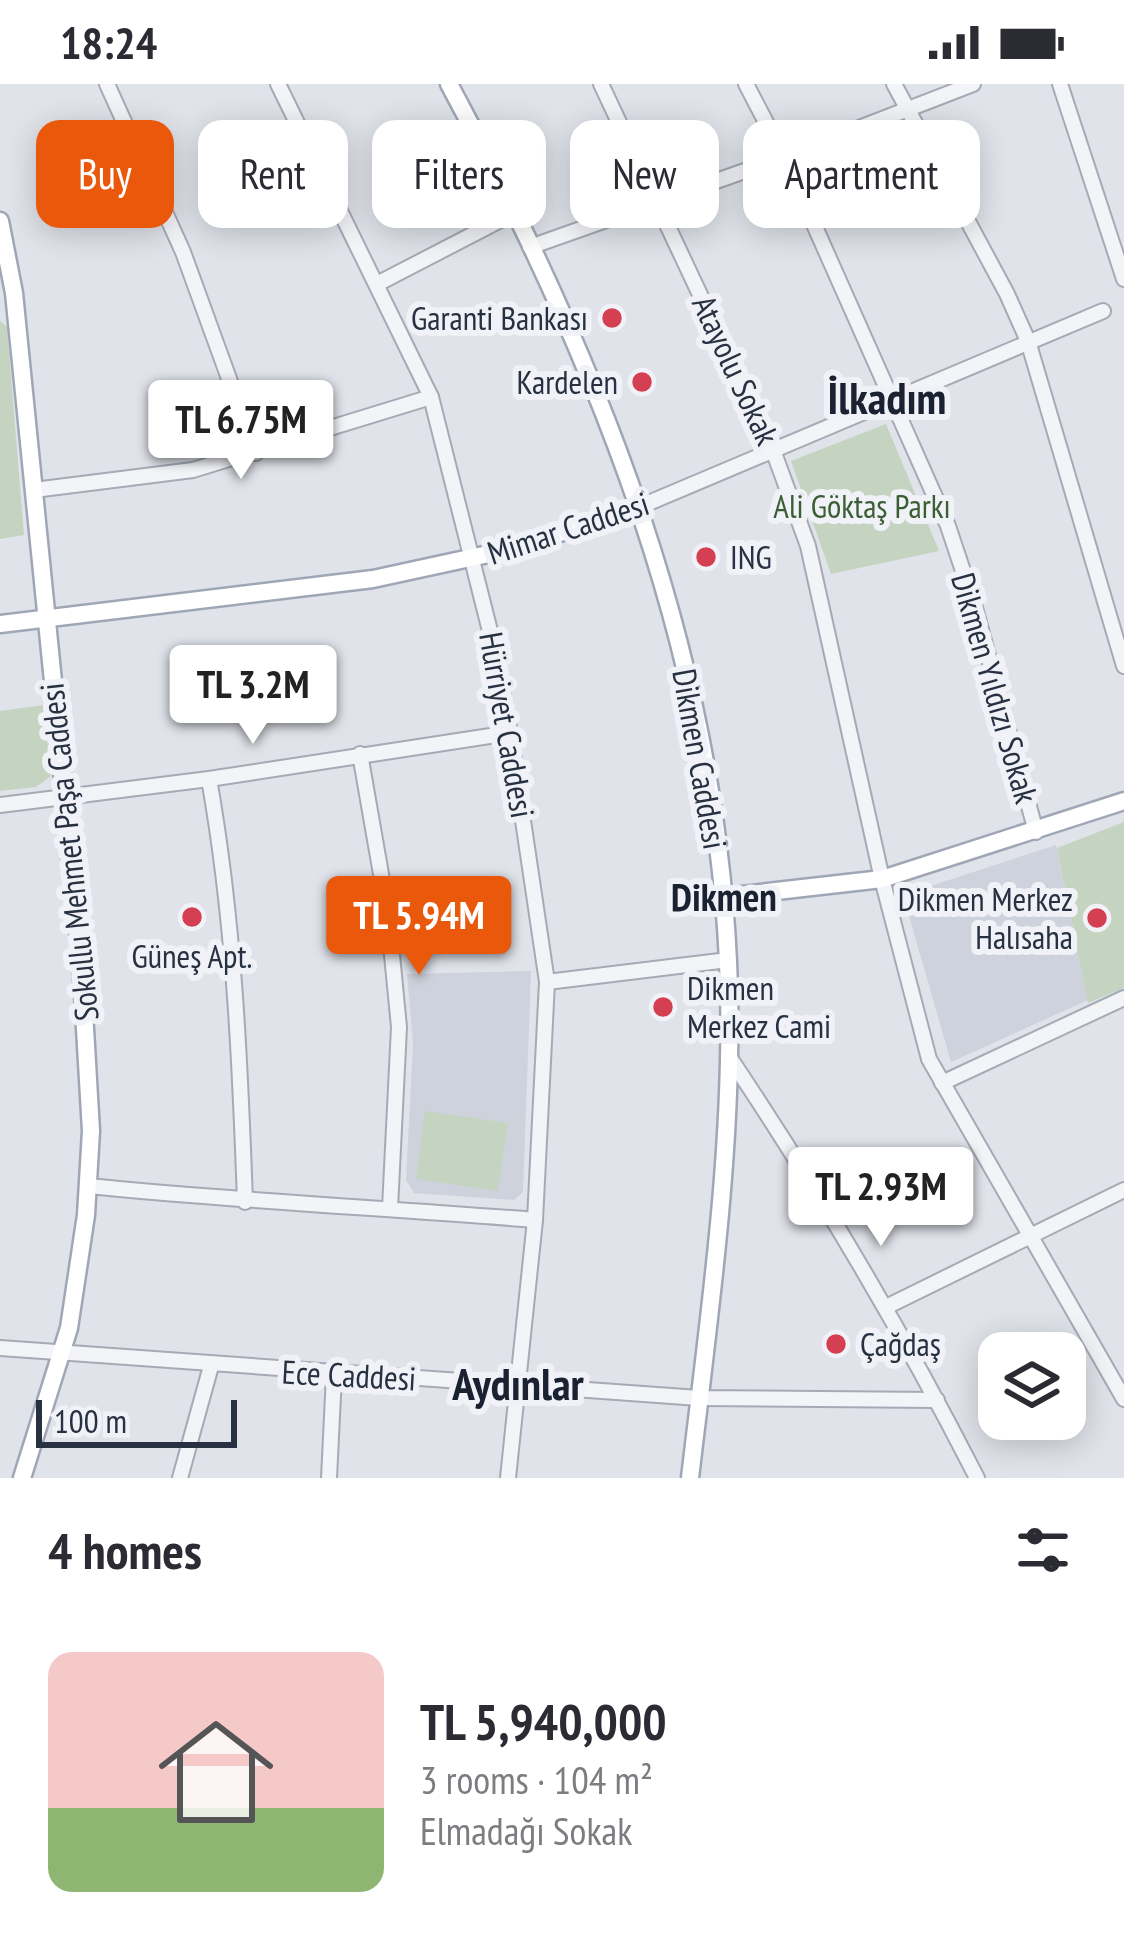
<!DOCTYPE html>
<html lang="en">
<head>
<meta charset="utf-8">
<style>
	body { margin:0; font-family:"PT Sans Narrow",sans-serif; background:#f7f7f7; color:#2b2b33; height:100vh; display:flex; flex-direction:column; font-size:45px; white-space:nowrap }
	* { box-sizing:border-box; margin:0 }
	p { font-size:39px; color:#7c7c81 }
	.icon { flex:none; width:66px; height:66px; fill:none; stroke:currentColor; stroke-width:2; stroke-linecap:round; stroke-linejoin:round }
	.map { position:relative; height:1394px; overflow:hidden }
	.details { display:flex; flex-direction:column; background:#fff; flex:1 }
	.details>* { flex:none }
	.hud { position:absolute; left:36px; top:36px; width:1053px; height:108px; display:flex; gap:24px }
	.tools { position:absolute; left:978px; top:1248px; display:grid; gap:24px }
	.tools a { display:grid; place-items:center; width:108px; height:108px; border-radius:24px; background:#fff; box-shadow:0 6px 30px #0003; font-size:60px }
	.scale { position:absolute; left:36px; bottom:30px; width:201px; box-sizing:border-box; padding-left:12px; border:6px solid #283142; border-top:0; font-size:33px; line-height:42px; white-space:nowrap; color:#283142; -webkit-text-stroke:9px #f0f2f7; paint-order:stroke }
	.price { position:absolute; translate:-50% -102px; padding:0 27px; border-radius:12px; background:#fff; color:#222; font-size:39px; line-height:78px; filter:drop-shadow(0 3px 6px #0008) }
	.price::after { content:''; position:absolute; left:50%; top:72px; width:36px; height:27px; margin-left:-18px; background:inherit; clip-path:polygon(0 0,100% 0,50% 100%) }
	.price.selected { background:#ea580c; color:#fff }
	ul { padding:0; list-style:none }
	li { display:flex; align-items:center; gap:36px; height:300px; padding:0 48px }
	li span { display:grid; place-items:center; flex:none; width:336px; height:240px; border-radius:24px; color:#555 }
	li>.icon { margin-inline-start:auto }
	span .icon { width:144px; height:144px; fill:#fffc; stroke-width:1 }
	li b { font-size:51px }
	h2 { display:flex; justify-content:space-between; align-items:center; height:144px; padding:0 48px; font-size:51px }
	.tag { padding:0 42px; border-radius:24px; background:#fff; box-shadow:0 6px 30px #0003; font-size:42px; line-height:108px }
	.tag.selected { background:#ea580c; color:#fff }
	.status { display:flex; justify-content:space-between; align-items:center; height:84px; padding:0 60px; background:#fff; direction:ltr }
	.status svg { height:33px; fill:currentColor }
	.map>svg:first-child { display:block }
	.built { fill:#ced2dc }
	.green { fill:#c5d4c1 }
	.lines { fill:none; stroke-linecap:round; stroke-linejoin:round }
	.minor-casing { stroke:#a5aab4; stroke-width:18 }
	.major-casing { stroke:#9fa7b6; stroke-width:21 }
	.minor { stroke:#f3f4f8; stroke-width:14 }
	.major { stroke:#fff; stroke-width:16 }
	.poi-dot { fill:#d44052; stroke:#f0f2f7; stroke-width:4.5 }
	.labels { text-anchor:middle; stroke-width:12; stroke-linejoin:round; paint-order:stroke }
	.poi-label { font-size:33px; fill:#283142; stroke:#f0f2f7; text-anchor:end }
	.street-label { font-size:33px; fill:#283142; stroke:#f0f2f7 }
	.park-label { font-size:33px; fill:#3b5e34; stroke:#f0f2f7 }
	.quarter-label { font-size:39px; font-weight:bold; fill:#1a2232; stroke:#f0f2f7 }
	.district-label { font-size:45px; font-weight:bold; fill:#1a2232; stroke:#f0f2f7 }
</style>
</head>
<body>
<div class="status"><b>18:24</b><svg viewBox="0 0 49 12"><path d="M0 12V9h3v3zM5 12V6h3v6zM10 12V3h3v9zM15 12V0h3v12zM26 1h20v11H26zM47 4h2v5h-2z"/></svg></div>
<div class="map">
<svg width="1124" height="1394" viewBox="0 0 1124 1394">
	<rect width="100%" height="100%" fill="#e0e3ea"/>
	<!-- built -->
	<g class="built">
		<path d="M1056 761 1088 916 951 978 903 811Z"/>
		<path d="M531 887 523 1108 514 1116 414 1109 406 1096 413 960 407 890Z"/>
	</g>
	<!-- green -->
	<g class="green">
		<path d="M0 237 7 243 24 451 0 455Z"/>
		<path d="M886 340 939 467 831 490 791 377Z"/>
		<path d="M44 621 51 692 36 703 0 707V627Z"/>
		<path d="M1124 738V904L1088 919 1057 764Z"/>
		<path d="M425 1027 508 1039 498 1107 416 1095Z"/>
	</g>
	<g class="lines">
		<!-- minor casing -->
		<g class="minor-casing">
			<g id="minor">
				<path d="M107 0 183 168 256 369"/>
				<path d="M278 0 431 313 492 555 510 649 547 898 535 1136 508 1394"/>
				<path d="M601 0 773 366 808 462 882 795 929 975 1124 1315"/>
				<path d="M746 0 784 73 948 442 974 520 1036 748"/>
				<path d="M894 0 1007 210 1028 257 1124 582"/>
				<path d="M1060 0 1124 195"/>
				<path d="M530 163 784 73 973 0"/>
				<path d="M377 200 514 129"/>
				<path d="M34 406 193 386 431 313"/>
				<path d="M639 423 1103 227"/>
				<path d="M360 670 388 830 399 943 390 1124"/>
				<path d="M209 695C234 835 240 976 245 1118"/>
				<path d="M0 721 209 695 510 649"/>
				<path d="M547 898 728 876"/>
				<path d="M728 971C819 1107 902 1247 977 1394"/>
				<path d="M942 999 1124 914"/>
				<path d="M88 1102C237 1117 386 1124 535 1136"/>
				<path d="M886 1223 1124 1106"/>
				<path d="M0 1264 699 1314 937 1316"/>
				<path d="M180 1394 211 1282"/>
				<path d="M329 1394 334 1291"/>
			</g>
		</g>
		<!-- major casing -->
		<g class="major-casing">
			<g id="major">
				<path d="M449 0C601 282 720 580 729 904 733 1068 709 1232 690 1394"/>
				<path d="M0 137 14 209 81 876 91 1047 86 1131 69 1244 22 1394"/>
				<path d="M0 540 373 495 511 465 639 423"/>
				<path d="M724 813 882 795 1124 717"/>
			</g>
		</g>
		<!-- minor -->
		<use href="#minor" class="minor"/>
		<!-- major -->
		<use href="#major" class="major"/>
	</g>
	<!-- markers -->
	<g class="poi-dot">
		<circle cx="612" cy="234" r="12"/>
		<circle cx="642" cy="298" r="12"/>
		<circle cx="706" cy="473" r="12"/>
		<circle cx="192" cy="833" r="12"/>
		<circle cx="1097" cy="834" r="12"/>
		<circle cx="663" cy="923" r="12"/>
		<circle cx="836" cy="1260" r="12"/>
	</g>
	<g class="labels">
		<!-- poi labels -->
		<g class="poi-label">
			<text x="588" y="246">Garanti Bankası</text>
			<text x="618" y="310">Kardelen</text>
			<text x="730" y="485" text-anchor="start">ING</text>
			<text x="1073" y="827">Dikmen Merkez<tspan x="1073" dy="38">Halısaha</tspan></text>
			<text x="192" y="884" text-anchor="middle">Güneş Apt.</text>
			<text x="687" y="916" text-anchor="start">Dikmen<tspan x="687" dy="38">Merkez Cami</tspan></text>
			<text x="860" y="1272" text-anchor="start">Çağdaş</text>
		</g>
		<!-- street labels -->
		<g class="street-label">
			<text transform="translate(736 286) rotate(65)" y="12">Atayolu Sokak</text>
			<text transform="translate(568 444) rotate(-18)" y="12">Mimar Caddesi</text>
			<text transform="translate(995 604) rotate(74)" y="12">Dikmen Yıldızı Sokak</text>
			<text transform="translate(507 641) rotate(80)" y="12">Hürriyet Caddesi</text>
			<text transform="translate(700 675) rotate(80)" y="12">Dikmen Caddesi</text>
			<text transform="translate(69 768) rotate(-96)" y="12">Sokullu Mehmet Paşa Caddesi</text>
			<text transform="translate(349 1291) rotate(3)" y="12">Ece Caddesi</text>
		</g>
		<!-- park labels -->
		<g class="park-label">
			<text x="862" y="434">Ali Göktaş Parkı</text>
		</g>
		<!-- quarter labels -->
		<g class="quarter-label">
			<text x="724" y="827">Dikmen</text>
		</g>
		<!-- district labels -->
		<g class="district-label">
			<text x="887" y="330">İlkadım</text>
			<text x="518" y="1316">Aydınlar</text>
		</g>
	</g>
</svg>
<div class="tools">
<a><svg class="icon" aria-label="layers" viewBox="0 0 24 24"><path d="M12 4l9 5-9 5-9-5zM3 14l9 5 9-5"/></svg></a>
</div>
<div class="scale">100 m</div>
<b class="price" style="left:241px;top:398px">TL 6.75M</b>
<b class="price" style="left:253px;top:663px">TL 3.2M</b>
<b class="price selected" style="left:419px;top:894px">TL 5.94M</b>
<b class="price" style="left:881px;top:1165px">TL 2.93M</b>
<div class="hud">
<a class="tag selected">Buy</a>
<a class="tag">Rent</a>
<a class="tag">Filters</a>
<a class="tag">New</a>
<a class="tag">Apartment</a>
</div>
</div>
<section class="details">
<h2>4 homes<svg class="icon" aria-label="filters" viewBox="0 0 24 24"><path d="M4 7h16M4 17h16"/><circle cx="9" cy="7" r="2"/><circle cx="15" cy="17" r="2"/></svg></h2>
<ul>
<li><span style="background:linear-gradient(#f6c9c9 65%,#8fb573 0)"><svg class="icon" aria-label="home" viewBox="0 0 24 24"><path d="M3 11l9-7 9 7M6 9v11h12V9"/></svg></span><div><b>TL 5,940,000</b><p>3 rooms · 104 m²</p><p>Elmadağı Sokak</p></div></li>
</ul>
</section>
</body>
</html>
